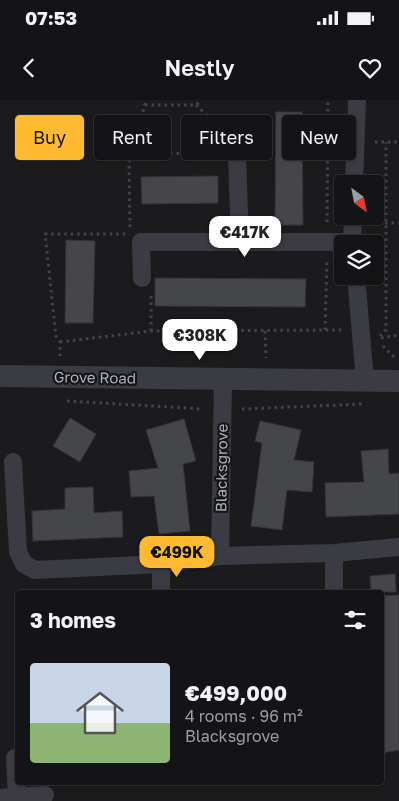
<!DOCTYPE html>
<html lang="en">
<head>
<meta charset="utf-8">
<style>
	body { margin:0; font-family:"Golos Text",sans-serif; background:#212123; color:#f1f3f6; height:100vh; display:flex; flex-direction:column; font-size:19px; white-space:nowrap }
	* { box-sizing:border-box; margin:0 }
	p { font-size:16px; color:#9d9ea1 }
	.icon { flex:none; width:28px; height:28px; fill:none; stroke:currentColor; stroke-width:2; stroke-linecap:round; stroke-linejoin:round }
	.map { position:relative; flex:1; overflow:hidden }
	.drawer { position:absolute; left:15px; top:490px; width:369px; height:195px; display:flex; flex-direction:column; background:#141416; border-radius:5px; box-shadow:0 1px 4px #0004,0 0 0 1px #333335 }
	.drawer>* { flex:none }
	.guide { position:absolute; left:15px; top:15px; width:370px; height:45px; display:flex; gap:10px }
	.needle { width:32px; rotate:148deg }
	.buttons { position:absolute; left:334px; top:75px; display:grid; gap:10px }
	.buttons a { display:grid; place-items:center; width:50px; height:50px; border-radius:5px; background:#141416; box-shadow:0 1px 4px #0004,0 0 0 1px #333335; font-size:25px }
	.price { position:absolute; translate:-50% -42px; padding:0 11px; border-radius:10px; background:#fff; color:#222; font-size:16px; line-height:32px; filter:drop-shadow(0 1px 2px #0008) }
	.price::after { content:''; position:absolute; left:50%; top:30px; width:15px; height:11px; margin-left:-8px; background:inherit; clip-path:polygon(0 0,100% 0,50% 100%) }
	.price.on { background:#ffba31; color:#111 }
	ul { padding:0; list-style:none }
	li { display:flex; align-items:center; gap:15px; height:125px; padding:0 15px }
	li+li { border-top:1px solid #333335 }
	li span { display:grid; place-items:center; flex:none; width:140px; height:100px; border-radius:5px; color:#555 }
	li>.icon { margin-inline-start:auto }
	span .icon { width:60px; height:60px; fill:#fffc; stroke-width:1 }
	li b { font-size:21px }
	h2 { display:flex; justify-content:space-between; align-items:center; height:60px; padding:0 15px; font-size:21px }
	.tag { padding:0 18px; border-radius:5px; background:#141416; box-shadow:0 1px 4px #0004,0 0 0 1px #333335; font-size:18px; line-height:45px }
	.tag.on { background:#ffba31; color:#111 }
	.status { display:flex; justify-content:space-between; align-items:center; height:35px; padding:0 25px; background:#141416; direction:ltr }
	.status svg { height:14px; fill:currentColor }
	header { display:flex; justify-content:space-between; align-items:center; height:65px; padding:0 15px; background:#141416; font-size:22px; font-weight:600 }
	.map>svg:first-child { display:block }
	.building { fill:#45464a; stroke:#35343a }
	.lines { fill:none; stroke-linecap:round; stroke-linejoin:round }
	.path { stroke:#41444a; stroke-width:3; stroke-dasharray:2.5 4; stroke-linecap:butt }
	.minor { stroke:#3b3c43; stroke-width:18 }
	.tertiary { stroke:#3b3c43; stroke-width:22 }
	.labels { text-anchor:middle; stroke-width:4.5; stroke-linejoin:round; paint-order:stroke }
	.street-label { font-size:15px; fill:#acb2be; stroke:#161618 }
</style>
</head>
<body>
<div class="status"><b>07:53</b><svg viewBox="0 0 49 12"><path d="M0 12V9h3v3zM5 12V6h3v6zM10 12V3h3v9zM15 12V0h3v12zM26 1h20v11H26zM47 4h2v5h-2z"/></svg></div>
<header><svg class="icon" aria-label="back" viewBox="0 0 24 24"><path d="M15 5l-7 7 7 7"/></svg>Nestly<svg class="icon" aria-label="heart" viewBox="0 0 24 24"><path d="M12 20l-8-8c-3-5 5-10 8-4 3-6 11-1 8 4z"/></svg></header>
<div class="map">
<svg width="399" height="701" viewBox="0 0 399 701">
	<rect width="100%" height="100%" fill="#1b1b1d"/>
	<!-- building -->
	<g class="building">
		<path d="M276 12H302L303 125H275Z"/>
		<path d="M218 76V103L142 104 141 77Z"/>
		<path d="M66 140 95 141 93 223H65Z"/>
		<path d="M155 178 306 179 305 207 155 206Z"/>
		<path d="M70 318 96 334 80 362 53 346Z"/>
		<path d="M184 319 196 361 183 364 190 431 159 434 154 396 131 397 129 371 158 368 146 330Z"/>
		<path d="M260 321 301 330 294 360 314 362 312 392 287 390 282 430 251 426 262 343 255 341Z"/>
		<path d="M388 349 389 374 399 373V414L326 417 325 383 364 382 361 351Z"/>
		<path d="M93 387 94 413 122 411 123 437 33 441 32 411 65 409V388Z"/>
		<path d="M395 474 396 492H371L370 476Z"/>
		<path d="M399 495V650L381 653V496Z"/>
	</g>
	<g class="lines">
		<!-- path -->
		<g class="path">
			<path d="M145 5H196L202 0"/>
			<path d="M196 5 207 15 209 54"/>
			<path d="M375 42H399"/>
			<path d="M131 53 219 54"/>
			<path d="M327 122 328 0"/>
			<path d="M385 123H399"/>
			<path d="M130 127 129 63 146 0"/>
			<path d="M325 230 327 161"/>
			<path d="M151 231V195"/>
			<path d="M265 231 266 258"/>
			<path d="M380 236 386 230V42"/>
			<path d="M381 238 399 235"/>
			<path d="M60 242 151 231 341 230"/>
			<path d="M383 246 396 259"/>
			<path d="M60 256V242L56 236 45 134H125"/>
			<path d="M67 301 203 309"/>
			<path d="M242 309 363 304"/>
		</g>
		<!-- minor -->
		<g class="minor">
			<path d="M236 26 240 142"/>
			<path d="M354 84 357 0"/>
			<path d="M352 144 353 116"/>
			<path d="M356 176 365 281"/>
			<path d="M142 178 141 142H352"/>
			<path d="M13 362 18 452 24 464 35 470 161 464 220 456 334 453 399 447"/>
			<path d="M334 453V492"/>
			<path d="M220 456 223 280"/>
			<path d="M161 464V492"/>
			<path d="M15 658 17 697"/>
			<path d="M0 698 45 695"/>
		</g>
		<!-- tertiary -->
		<path class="tertiary" d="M0 276 399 281"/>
	</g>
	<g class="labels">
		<!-- street labels -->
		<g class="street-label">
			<text transform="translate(95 278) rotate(1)" y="5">Grove Road</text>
			<text transform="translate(222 368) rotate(-89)" y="5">Blacksgrove</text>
		</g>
	</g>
</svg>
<div class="buttons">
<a><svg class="needle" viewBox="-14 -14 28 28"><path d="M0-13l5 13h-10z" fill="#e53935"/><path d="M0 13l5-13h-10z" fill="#9d9ea1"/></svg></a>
<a><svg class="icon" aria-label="layers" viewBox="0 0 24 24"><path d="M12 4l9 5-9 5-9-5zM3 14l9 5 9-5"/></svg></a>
</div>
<b class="price" style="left:245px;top:158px">€417K</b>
<b class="price" style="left:200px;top:261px">€308K</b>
<b class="price on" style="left:177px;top:478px">€499K</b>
<div class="guide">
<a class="tag on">Buy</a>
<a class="tag">Rent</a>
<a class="tag">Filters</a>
<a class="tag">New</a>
</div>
<section class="drawer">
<h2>3 homes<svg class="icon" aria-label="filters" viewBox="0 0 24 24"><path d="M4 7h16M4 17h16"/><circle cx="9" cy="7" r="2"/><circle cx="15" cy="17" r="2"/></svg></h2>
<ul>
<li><span style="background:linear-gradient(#c9d6e8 60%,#8fb573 0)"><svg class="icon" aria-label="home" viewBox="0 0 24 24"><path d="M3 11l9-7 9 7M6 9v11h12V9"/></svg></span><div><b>€499,000</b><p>4 rooms · 96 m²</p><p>Blacksgrove</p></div></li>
</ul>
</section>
</div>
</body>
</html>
